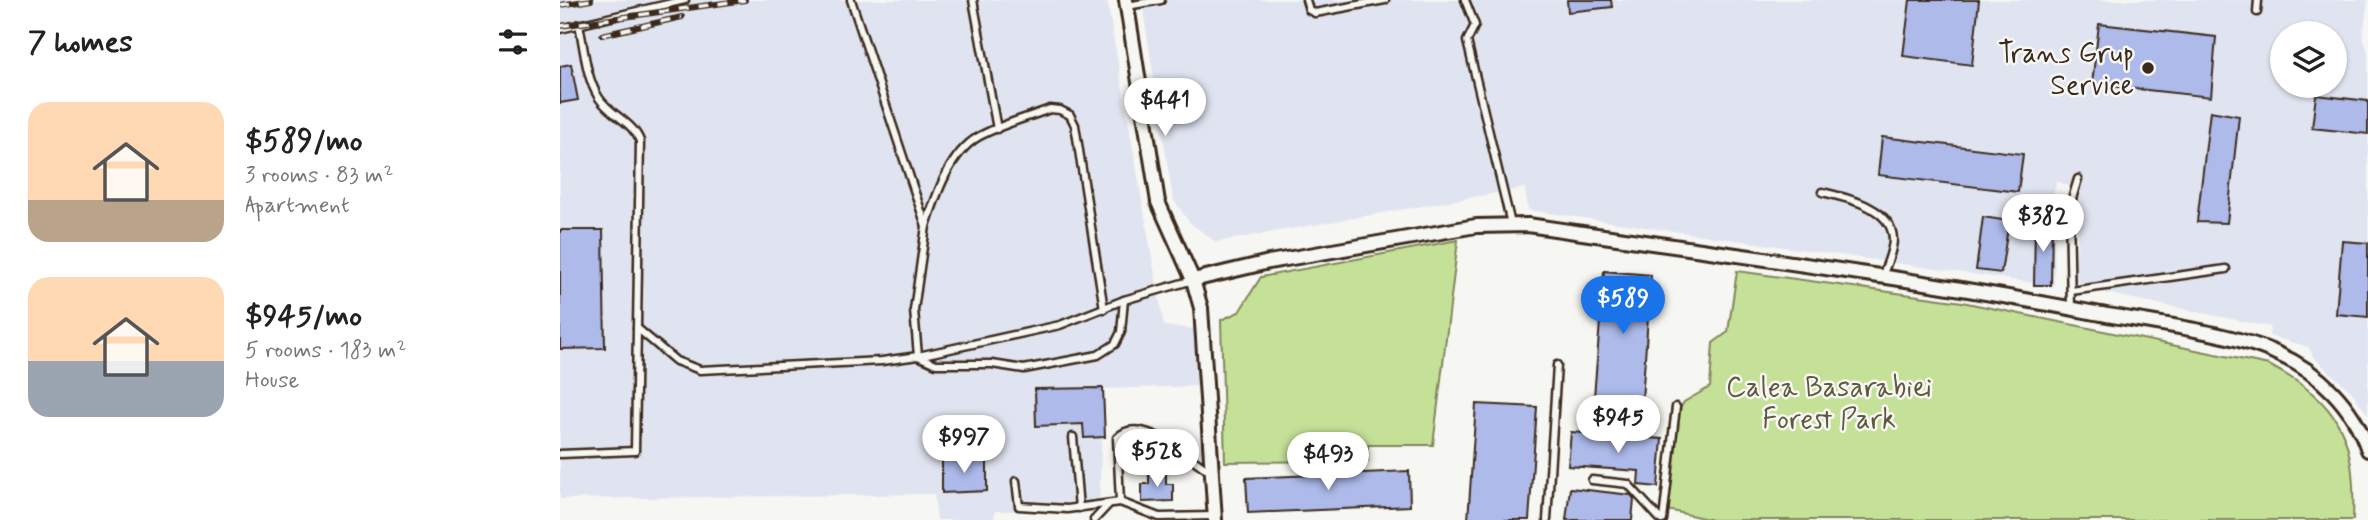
<!DOCTYPE html>
<html lang="en">
<head>
<meta charset="utf-8">
<style>
	body { margin:0; font-family:Mynerve,sans-serif; background:#f6f6f6; color:#222; height:100vh; display:flex; flex-direction:column; font-size:26px; white-space:nowrap }
	* { box-sizing:border-box; margin:0 }
	p { font-size:23px; color:#767676 }
	.icon { flex:none; width:38px; height:38px; fill:none; stroke:currentColor; stroke-width:2; stroke-linecap:round; stroke-linejoin:round }
	.map { position:relative; flex:1; overflow:hidden }
	.details { display:flex; flex-direction:column; background:#fff; width:560px }
	.details>* { flex:none }
	.controls { position:absolute; left:1710px; top:21px; display:grid; gap:14px }
	.controls a { display:grid; place-items:center; width:77px; height:77px; border-radius:50%; background:#fff; box-shadow:0 2px 5px #0004; font-size:35px }
	.price { position:absolute; translate:-50% -60px; padding:0 16px; border-radius:24px; background:#fff; color:#222; font-size:23px; line-height:46px; filter:drop-shadow(0 2px 4px #0008) }
	.price::after { content:''; position:absolute; left:50%; top:42px; width:21px; height:16px; margin-left:-10px; background:inherit; clip-path:polygon(0 0,100% 0,50% 100%) }
	.price.selected { background:#1a73e8; color:#fff }
	ul { padding:0; list-style:none }
	li { display:flex; align-items:center; gap:21px; height:175px; padding:0 28px }
	li span { display:grid; place-items:center; flex:none; width:196px; height:140px; border-radius:21px; color:#555 }
	li>.icon { margin-inline-start:auto }
	span .icon { width:84px; height:84px; fill:#fffc; stroke-width:1 }
	li b { font-size:30px }
	h2 { display:flex; justify-content:space-between; align-items:center; height:84px; padding:0 28px; font-size:30px }
	main { display:flex; flex:1; min-height:0 }
	.map>svg:first-child { display:block }
	.built { fill:#e0e4f0; fill-rule:evenodd }
	.green { fill:#c5e198; stroke:#80865b; stroke-width:2 }
	.building { fill:#adbaea; stroke:#3b2a1e; stroke-width:2 }
	.lines { fill:none; stroke-linecap:round; stroke-linejoin:round }
	.lane-casing { stroke:#3b2a1e; stroke-width:11 }
	.street-casing { stroke:#3b2a1e; stroke-width:18 }
	.lane { stroke:#f6f6f2; stroke-width:6 }
	.street { stroke:#f6f6f2; stroke-width:12 }
	.rail-casing { stroke:#3b2a1e; stroke-width:6 }
	.rail { stroke:#f6f6f2; stroke-width:3.5; stroke-dasharray:10; stroke-linecap:butt }
	.poi-dot { fill:#3b2a1e; stroke:#f6f6f2; stroke-width:2.5 }
	.labels { text-anchor:middle; stroke-width:5; stroke-linejoin:round; paint-order:stroke }
	.poi-label { font-size:28px; fill:#3b2a1e; stroke:#f6f6f2; text-anchor:end }
	.park-label { font-size:28px; fill:#5e583c; stroke:#f6f6f2 }
</style>
</head>
<body>
<main>
<section class="details">
<h2>7 homes<svg class="icon" aria-label="filters" viewBox="0 0 24 24"><path d="M4 7h16M4 17h16"/><circle cx="9" cy="7" r="2"/><circle cx="15" cy="17" r="2"/></svg></h2>
<ul>
<li><span style="background:linear-gradient(#ffd9b3 70%,#b9a48a 0)"><svg class="icon" aria-label="home" viewBox="0 0 24 24"><path d="M3 11l9-7 9 7M6 9v11h12V9"/></svg></span><div><b>$589/mo</b><p>3 rooms · 83 m²</p><p>Apartment</p></div></li>
<li><span style="background:linear-gradient(#ffd9b3 60%,#9aa5b1 0)"><svg class="icon" aria-label="home" viewBox="0 0 24 24"><path d="M3 11l9-7 9 7M6 9v11h12V9"/></svg></span><div><b>$945/mo</b><p>5 rooms · 183 m²</p><p>House</p></div></li>
</ul>
</section>
<div class="map">
<svg width="1808" height="520" viewBox="0 0 1808 520">
	<rect width="100%" height="100%" fill="#f6f6f2"/>
	<filter id="ink" filterUnits="userSpaceOnUse"><feTurbulence type="fractalNoise" baseFrequency=".0143" numOctaves="2"/><feDisplacementMap in="SourceGraphic" scale="14" xChannelSelector="R" yChannelSelector="G"/><feConvolveMatrix kernelMatrix="1 2 1 2 8 2 1 2 1" color-interpolation-filters="sRGB"/></filter>
	<g filter="url(#ink)">
		<!-- built -->
		<g class="built">
			<path d="M0 0H547L604 326 637 329 641 386 543 389 539 509 435 511 434 520H377L374 494 0 499Z"/>
			<path d="M603 0H1808L1803 37 1808 52V415L1791 391 1753 357 1749 347 1709 336 1710 327 1535 291 1515 281 1519 204 1514 203 1515 189 1497 181 1486 219 1495 222 1494 286 968 210 965 188 656 242 630 223 613 199 583 9 604 6ZM1722 33H1774V86H1722Z"/>
		</g>
		<!-- green -->
		<g class="green">
			<path d="M898 240 873 445H808V461L665 462 661 320 679 312 701 277Z"/>
			<path d="M1177 271 1402 302 1709 365C1782 404 1796 439 1793 520H1152L1103 509 1116 415 1124 402 1150 387 1153 343 1168 332Z"/>
		</g>
		<!-- building -->
		<g class="building">
			<path d="M1007 0H1051L1052 7 1008 12Z"/>
			<path d="M1350 0H1419L1412 65 1343 56Z"/>
			<path d="M1539 24 1656 37 1651 97 1532 84Z"/>
			<path d="M11 64 18 100 0 103V66Z"/>
			<path d="M1756 95 1808 101V134L1752 128Z"/>
			<path d="M1650 111 1679 116 1667 223 1637 222Z"/>
			<path d="M1322 137 1463 154 1458 192 1318 175Z"/>
			<path d="M1423 217 1449 221 1441 273 1416 270Z"/>
			<path d="M1475 222 1492 223 1491 285H1474Z"/>
			<path d="M0 230H43L45 348 0 349Z"/>
			<path d="M1782 241 1808 243V317L1776 314Z"/>
			<path d="M1044 271 1091 275 1082 400 1034 397Z"/>
			<path d="M543 388 545 437 524 438 523 424 476 426 475 389Z"/>
			<path d="M916 404 977 407 969 520H908Z"/>
			<path d="M1011 432 1102 439 1098 487 1078 485 1079 471 1008 466Z"/>
			<path d="M427 456V491L382 493V458Z"/>
			<path d="M849 471 850 506 688 513 686 478Z"/>
			<path d="M589 473H606V484H613V501L582 502V484H589Z"/>
			<path d="M1010 488 1071 495 1074 499 1072 520H1006Z"/>
		</g>
		<g class="lines">
			<!-- lane casing -->
			<g class="lane-casing">
				<g id="lane">
					<path d="M291 0 366 226 354 310 358 356 376 364H432L464 369 538 355 555 344 561 332 564 300"/>
					<path d="M413 0 437 129"/>
					<path d="M746 0 749 10 755 13 825 0"/>
					<path d="M905 0 915 25 907 41 951 224"/>
					<path d="M567 6 601 0"/>
					<path d="M1697 12 1698 0"/>
					<path d="M0 29 125 0"/>
					<path d="M1262 192C1287 198 1332 207 1333 239 1333 252 1326 265 1322 277"/>
					<path d="M366 226C376 196 389 154 418 137 439 125 466 118 490 109L500 110 510 115 515 125 544 309"/>
					<path d="M1511 291 1666 269"/>
					<path d="M1511 308 1509 209 1518 179"/>
					<path d="M77 328 116 361 140 370 322 361 358 356 500 325 564 300 633 280"/>
					<path d="M513 437 519 508"/>
					<path d="M0 454 75 451 80 141C72 121 51 116 39 98 26 78 24 48 19 24"/>
					<path d="M1032 480 1068 484 1101 520"/>
					<path d="M456 481 459 506 507 509 560 502 599 517 654 516"/>
					<path d="M560 502 557 438C580 412 628 458 651 472"/>
					<path d="M534 520 549 504"/>
					<path d="M987 520 997 365"/>
					<path d="M1103 520 1116 407"/>
				</g>
			</g>
			<!-- street casing -->
			<g class="street-casing">
				<g id="street">
					<path d="M566 0 598 202 633 280 641 308 655 520"/>
					<path d="M633 280 709 262 916 226 968 225C1155 253 1344 276 1530 312 1584 322 1668 331 1716 353 1759 372 1793 405 1808 450"/>
				</g>
			</g>
			<!-- lane -->
			<use href="#lane" class="lane"/>
			<!-- street -->
			<use href="#street" class="street"/>
			<!-- rail casing -->
			<g class="rail-casing">
				<g id="rail">
					<path d="M0 5 31 0"/>
					<path d="M0 26 185 0"/>
					<path d="M42 35 122 17"/>
				</g>
			</g>
			<!-- rail -->
			<use href="#rail" class="rail"/>
		</g>
	</g>
	<!-- markers -->
	<circle class="poi-dot" cx="1588" cy="68" r="7"/>
	<g class="labels">
		<!-- poi labels -->
		<g class="poi-label">
			<text x="1574" y="62">Trans Grup<tspan x="1574" dy="32">Service</tspan></text>
		</g>
		<!-- park labels -->
		<g class="park-label">
			<text x="1269" y="396">Calea Basarabiei<tspan x="1269" dy="32">Forest Park</tspan></text>
		</g>
	</g>
</svg>
<div class="controls">
<a><svg class="icon" aria-label="layers" viewBox="0 0 24 24"><path d="M12 4l9 5-9 5-9-5zM3 14l9 5 9-5"/></svg></a>
</div>
<b class="price" style="left:605px;top:138px">$441</b>
<b class="price" style="left:1483px;top:254px">$382</b>
<b class="price selected" style="left:1063px;top:336px">$589</b>
<b class="price" style="left:1058px;top:455px">$945</b>
<b class="price" style="left:404px;top:475px">$997</b>
<b class="price" style="left:597px;top:489px">$528</b>
<b class="price" style="left:768px;top:492px">$493</b>
</div>
</main>
</body>
</html>
